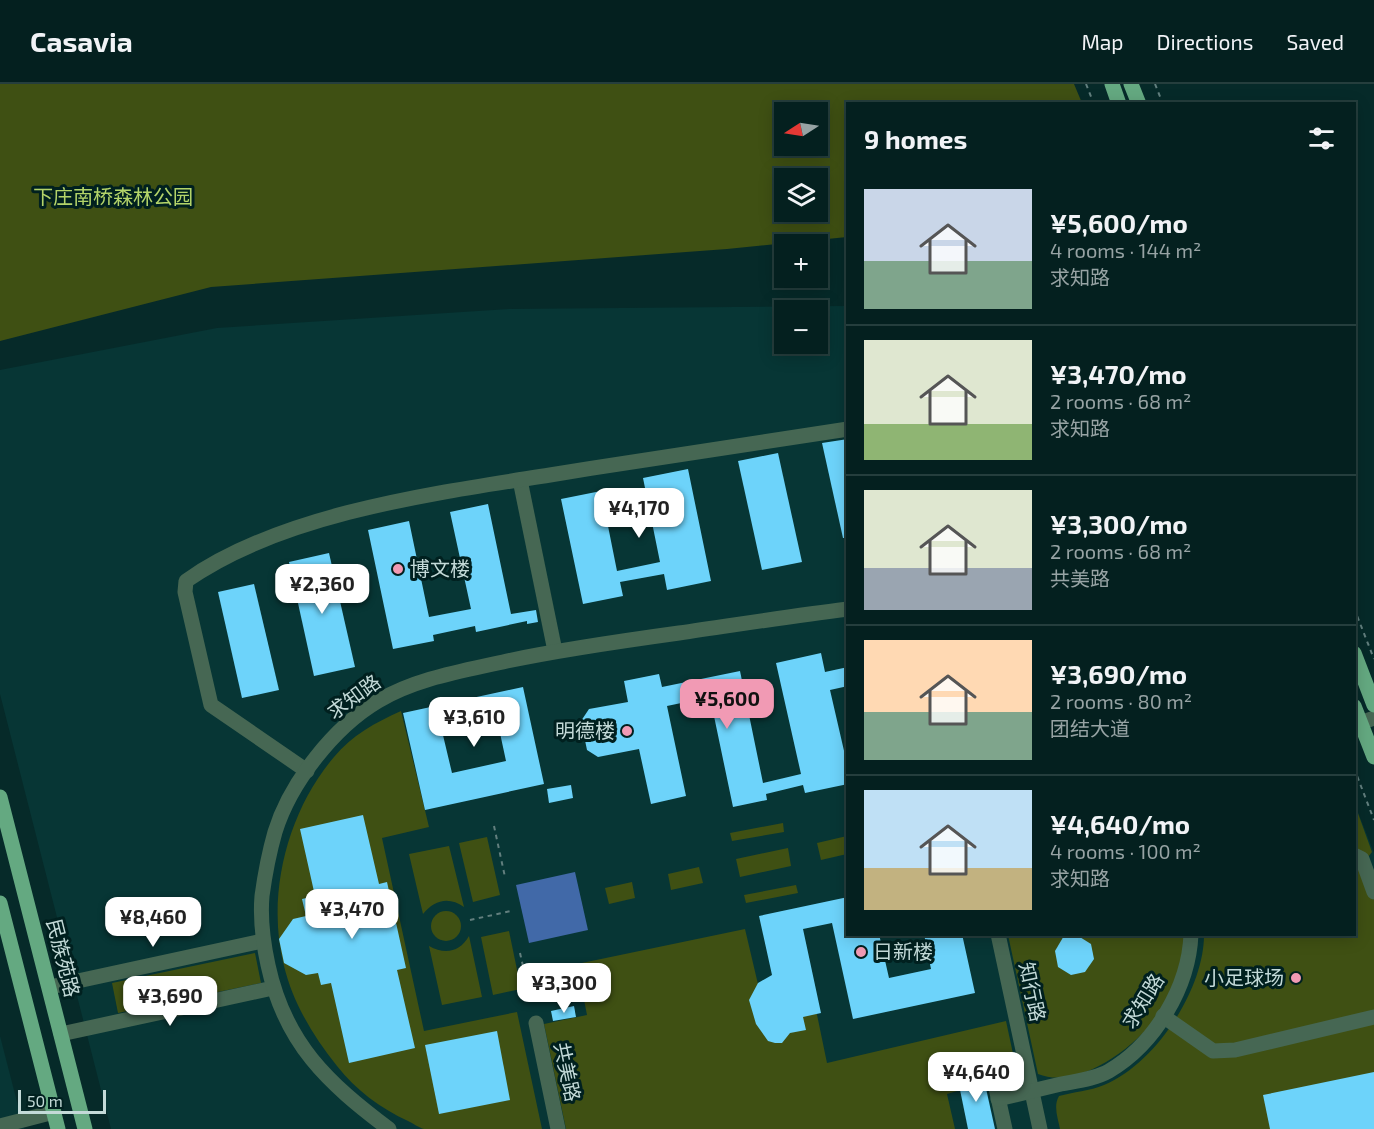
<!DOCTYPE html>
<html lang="en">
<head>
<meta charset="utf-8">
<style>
	body { margin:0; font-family:"Exo 2","Noto Sans SC",sans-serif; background:#122d2c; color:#f1f3f6; height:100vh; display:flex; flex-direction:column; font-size:22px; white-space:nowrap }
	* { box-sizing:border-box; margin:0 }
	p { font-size:20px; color:#97a3a4 }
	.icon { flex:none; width:33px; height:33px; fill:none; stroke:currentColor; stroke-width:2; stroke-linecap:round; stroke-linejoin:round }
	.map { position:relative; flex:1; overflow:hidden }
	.side { position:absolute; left:846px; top:18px; width:510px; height:834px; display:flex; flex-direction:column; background:#04201f; border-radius:0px; box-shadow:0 3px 15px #0003,0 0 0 2px #253e3d }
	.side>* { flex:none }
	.needle { width:39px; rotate:258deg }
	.buttons { position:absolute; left:774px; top:18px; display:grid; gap:12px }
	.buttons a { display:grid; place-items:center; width:54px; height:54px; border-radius:0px; background:#04201f; box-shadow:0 3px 15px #0003,0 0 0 2px #253e3d; font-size:30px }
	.scale { position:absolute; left:18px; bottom:15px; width:88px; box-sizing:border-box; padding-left:6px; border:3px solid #c3dad8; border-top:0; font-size:16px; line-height:21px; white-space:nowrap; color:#c3dad8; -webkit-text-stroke:4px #00201f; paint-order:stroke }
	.price { position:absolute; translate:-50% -51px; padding:0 14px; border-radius:12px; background:#fff; color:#222; font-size:20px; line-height:39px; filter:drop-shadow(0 2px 3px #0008) }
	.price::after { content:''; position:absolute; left:50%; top:36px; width:18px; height:14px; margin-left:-9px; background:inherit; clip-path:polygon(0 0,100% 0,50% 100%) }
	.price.on { background:#f19ab4; color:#111 }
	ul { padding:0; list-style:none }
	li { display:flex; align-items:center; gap:18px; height:150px; padding:0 18px }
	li+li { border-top:2px solid #253e3d }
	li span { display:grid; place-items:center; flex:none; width:168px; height:120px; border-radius:0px; color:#555 }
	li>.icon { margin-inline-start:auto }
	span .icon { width:72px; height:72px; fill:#fffc; stroke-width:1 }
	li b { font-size:26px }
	h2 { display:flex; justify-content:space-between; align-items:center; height:72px; padding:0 18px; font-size:26px }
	header { display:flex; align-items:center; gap:36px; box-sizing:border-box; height:84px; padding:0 30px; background:#04201f; border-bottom:2px solid #253e3d }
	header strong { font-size:28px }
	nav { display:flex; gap:33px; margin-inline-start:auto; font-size:21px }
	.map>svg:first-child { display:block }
	.built { fill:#073635; fill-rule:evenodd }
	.green { fill:#3f5013; fill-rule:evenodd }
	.water { fill:#4169a8 }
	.building { fill:#6dd3fa; fill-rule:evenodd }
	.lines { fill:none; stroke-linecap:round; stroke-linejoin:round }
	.path { stroke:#627f7e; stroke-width:2; stroke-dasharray:4.5 4.5; stroke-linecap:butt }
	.minor { stroke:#466753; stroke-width:15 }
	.major { stroke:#64a981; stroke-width:15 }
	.poi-dot { fill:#f19ab4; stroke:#00201f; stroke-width:2 }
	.labels { text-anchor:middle; stroke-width:6; stroke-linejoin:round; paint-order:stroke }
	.park-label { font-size:20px; fill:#b3d469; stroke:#00201f }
	.poi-label { font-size:20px; fill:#c3dad8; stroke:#00201f; text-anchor:start }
	.street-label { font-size:20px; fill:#c3dad8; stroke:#00201f }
</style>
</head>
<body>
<header>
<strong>Casavia</strong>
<nav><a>Map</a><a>Directions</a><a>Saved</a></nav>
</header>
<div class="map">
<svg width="1374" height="1045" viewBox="0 0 1374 1045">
	<rect width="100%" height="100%" fill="#062a29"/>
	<!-- built -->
	<g class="built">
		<path d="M847 222 848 850H1354L1355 727 1358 728 1374 769V1045H111L0 610V286L217 244 509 225ZM784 226H818V260H784Z"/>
		<path d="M0 952 24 1045H0Z"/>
	</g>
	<!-- green -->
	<g class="green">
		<path d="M0 0H1074L1082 19 848 20 847 153 727 165 211 203 0 257ZM784 28H818V62H784ZM784 94H818V128H784Z"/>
		<path d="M401 627 429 743 382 754 424 947 517 928 542 1045C514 1045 485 1045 456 1045 446 1045 434 1045 424 1045 419 1044 413 1039 408 1037 380 1024 356 1006 337 982 313 952 293 919 284 882 266 812 287 728 334 673 351 652 376 638 401 627Z"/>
		<path d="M1355 721 1372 768 1361 782 1374 816V1045H1060C1058 1034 1053 1022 1059 1012 1073 1008 1090 1007 1104 1001 1155 980 1204 906 1204 851L1354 850Z"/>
		<path d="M783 739 784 748 732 757 730 749Z"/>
		<path d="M847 752V770L821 776 817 759Z"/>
		<path d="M487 753 500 811 473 818 459 759Z"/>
		<path d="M449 762 464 823C449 812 434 816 423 830L409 770Z"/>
		<path d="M788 764 791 782 740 793 736 775Z"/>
		<path d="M699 783 703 799 671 806 668 790Z"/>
		<path d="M632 798 635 814 609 820 605 804Z"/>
		<path d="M796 801 798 809 746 819 744 811Z"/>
		<circle cx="446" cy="842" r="15"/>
		<path d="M745 845 765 930 815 921 827 979 1006 937 1018 993 1013 1000 1001 1001 996 980 954 988 957 1007 947 1010 955 1045H566L544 940 587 931 577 880Z"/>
		<path d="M509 847 521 905 493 911 481 853Z"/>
		<path d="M1008 851H1188C1182 870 1177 899 1168 916 1148 955 1082 1008 1038 990Z"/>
		<path d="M469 852 482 913 442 921 429 862C445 871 460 868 469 852Z"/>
		<path d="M255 869 261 899 118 929 112 899Z"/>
	</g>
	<!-- water -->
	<path class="water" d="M575 788 588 846 529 859 516 801Z"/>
	<!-- building -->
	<g class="building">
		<path d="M848 355V454H843L822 359Z"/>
		<path d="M778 369 802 478 762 486 738 377Z"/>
		<path d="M688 385 711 497 667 506 664 490 620 498 623 512 583 520 561 415 601 407 617 487 660 478 643 394Z"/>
		<path d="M488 420 511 530 536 526 538 538 527 540V537L476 548 475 542 433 551 434 557 393 565 368 446 409 437 429 533 471 525 450 428Z"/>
		<path d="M329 469 355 583 314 592 289 478Z"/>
		<path d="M254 500 279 606 242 614 218 508Z"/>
		<path d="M821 569 825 588 848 583V602L830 606 848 684V700L805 709 803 701 766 710 767 716 733 723 710 613 667 622 686 712 651 720 639 665 598 673 587 666 581 637 589 625 628 618 624 597 659 590 662 603 740 587 763 699 801 690 776 579Z"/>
		<path d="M523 603 544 700 425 726 403 629ZM497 635 506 677 452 689 442 647Z"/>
		<path d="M571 701 573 714 549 719 547 705Z"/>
		<path d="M363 731 379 800 387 798 406 884 397 886 415 964 349 979 331 899 321 901 318 889 306 891 284 879 279 855 293 835 306 832 302 815 315 812 300 745Z"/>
		<path d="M848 813V850H879L889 894 931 885 924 850H962L975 909 853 935 832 839 803 845 821 929 803 933 806 946 790 949 782 959H775L768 957 756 940 749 916 758 899 772 891 759 832Z"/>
		<path d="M1065 850H1075L1091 860 1094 875 1085 888 1071 891 1058 883 1055 867Z"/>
		<path d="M574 922 576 933 553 937 551 927Z"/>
		<path d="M497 947 510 1016 439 1030 425 961Z"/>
		<path d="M1374 988V1045H1270L1263 1011Z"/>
		<path d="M983 991 995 1045H968L958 996Z"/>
	</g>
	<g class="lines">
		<!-- path -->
		<g class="path">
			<path d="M1086 0 1094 20"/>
			<path d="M1155 0 1163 20"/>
			<path d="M1354 524 1374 575"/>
			<path d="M1354 684 1374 736"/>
			<path d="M494 742 505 793"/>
			<path d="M470 836 511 827"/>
			<path d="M520 869 528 904"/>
		</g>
		<!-- minor -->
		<g class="minor">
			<path d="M520 396 555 567"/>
			<path d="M1354 641 1374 634"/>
			<path d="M307 687 211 621 185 508 186 497C282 429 436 409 550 391 649 375 748 360 848 345"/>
			<path d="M1354 771 1362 775 1374 808"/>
			<path d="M998 850 1040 1045"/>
			<path d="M50 903 262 857"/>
			<path d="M1163 932 1213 967 1235 966 1374 933"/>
			<path d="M536 939 558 1045"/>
			<path d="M61 950 273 904"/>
			<path d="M992 986 1005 1045"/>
			<path d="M998 1015C1019 1010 1040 1005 1061 1000 1076 997 1095 995 1109 987 1155 960 1189 903 1191 850"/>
			<path d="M0 1042 54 1028"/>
			<path d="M389 1045C328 999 285 960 268 881 263 858 260 835 262 812 265 790 269 769 275 748 290 699 334 643 378 617 417 594 463 587 507 577 564 565 621 557 679 549 735 541 791 532 848 525"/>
		</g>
		<!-- major -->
		<g class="major">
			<path d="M1112 0 1119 20"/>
			<path d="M1131 0 1139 20"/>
			<path d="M1354 569 1374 621"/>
			<path d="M1354 622 1374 673"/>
			<path d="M0 713 85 1045"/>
			<path d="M0 819 58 1045"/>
		</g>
	</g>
	<!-- markers -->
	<g class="poi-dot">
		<circle cx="398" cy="485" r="6"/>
		<circle cx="627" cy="647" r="6"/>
		<circle cx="861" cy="868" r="6"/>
		<circle cx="1296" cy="894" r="6"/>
	</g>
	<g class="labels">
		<!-- park labels -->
		<g class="park-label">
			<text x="113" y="120">下庄南桥森林公园</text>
		</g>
		<!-- poi labels -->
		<g class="poi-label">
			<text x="410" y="492">博文楼</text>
			<text x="615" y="654" text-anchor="end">明德楼</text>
			<text x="873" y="875">日新楼</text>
			<text x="1284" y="901" text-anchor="end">小足球场</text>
		</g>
		<!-- street labels -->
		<g class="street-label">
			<text transform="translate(354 613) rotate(-36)" y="7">求知路</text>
			<text transform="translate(63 874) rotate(76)" y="7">民族苑路</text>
			<text transform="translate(1032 908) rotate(78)" y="7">知行路</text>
			<text transform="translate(1143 917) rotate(-58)" y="7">求知路</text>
			<text transform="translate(567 988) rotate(78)" y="7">共美路</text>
		</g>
	</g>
</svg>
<div class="buttons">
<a><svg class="needle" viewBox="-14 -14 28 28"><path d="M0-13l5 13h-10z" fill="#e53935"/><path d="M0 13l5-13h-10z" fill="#97a3a4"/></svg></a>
<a><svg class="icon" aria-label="layers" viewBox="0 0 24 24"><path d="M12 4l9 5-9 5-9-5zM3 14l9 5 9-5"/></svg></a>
<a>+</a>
<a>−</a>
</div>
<div class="scale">50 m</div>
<b class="price" style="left:639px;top:455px">¥4,170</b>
<b class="price" style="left:322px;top:531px">¥2,360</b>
<b class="price on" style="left:727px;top:646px">¥5,600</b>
<b class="price" style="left:474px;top:664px">¥3,610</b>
<b class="price" style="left:352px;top:856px">¥3,470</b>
<b class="price" style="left:153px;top:864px">¥8,460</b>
<b class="price" style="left:564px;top:930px">¥3,300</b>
<b class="price" style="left:170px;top:943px">¥3,690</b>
<b class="price" style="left:976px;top:1019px">¥4,640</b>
<section class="side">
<h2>9 homes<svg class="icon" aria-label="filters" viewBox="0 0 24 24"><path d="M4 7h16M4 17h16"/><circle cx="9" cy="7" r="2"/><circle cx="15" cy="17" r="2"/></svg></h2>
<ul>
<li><span style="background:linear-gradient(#c9d6e8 60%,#7fa58c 0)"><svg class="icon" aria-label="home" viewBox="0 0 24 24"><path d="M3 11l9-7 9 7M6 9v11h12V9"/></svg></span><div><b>¥5,600/mo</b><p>4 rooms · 144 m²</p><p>求知路</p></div></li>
<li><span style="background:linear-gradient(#dfe7d0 70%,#8fb573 0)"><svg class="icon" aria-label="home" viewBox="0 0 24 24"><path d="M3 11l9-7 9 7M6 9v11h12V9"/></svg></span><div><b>¥3,470/mo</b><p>2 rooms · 68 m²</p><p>求知路</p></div></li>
<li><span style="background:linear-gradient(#dfe7d0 65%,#9aa5b1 0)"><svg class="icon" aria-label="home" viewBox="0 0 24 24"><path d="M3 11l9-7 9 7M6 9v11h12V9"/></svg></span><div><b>¥3,300/mo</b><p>2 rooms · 68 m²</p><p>共美路</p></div></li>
<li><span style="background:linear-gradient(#ffd9b3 60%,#7fa58c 0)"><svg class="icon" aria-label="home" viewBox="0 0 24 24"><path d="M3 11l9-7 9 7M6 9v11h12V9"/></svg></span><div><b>¥3,690/mo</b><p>2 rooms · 80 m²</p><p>团结大道</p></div></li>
<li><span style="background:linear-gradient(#bfe0f5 65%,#c2b280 0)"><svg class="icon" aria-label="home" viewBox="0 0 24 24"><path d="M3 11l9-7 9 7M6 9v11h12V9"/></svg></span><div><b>¥4,640/mo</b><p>4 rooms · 100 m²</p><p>求知路</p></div></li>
</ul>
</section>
</div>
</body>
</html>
